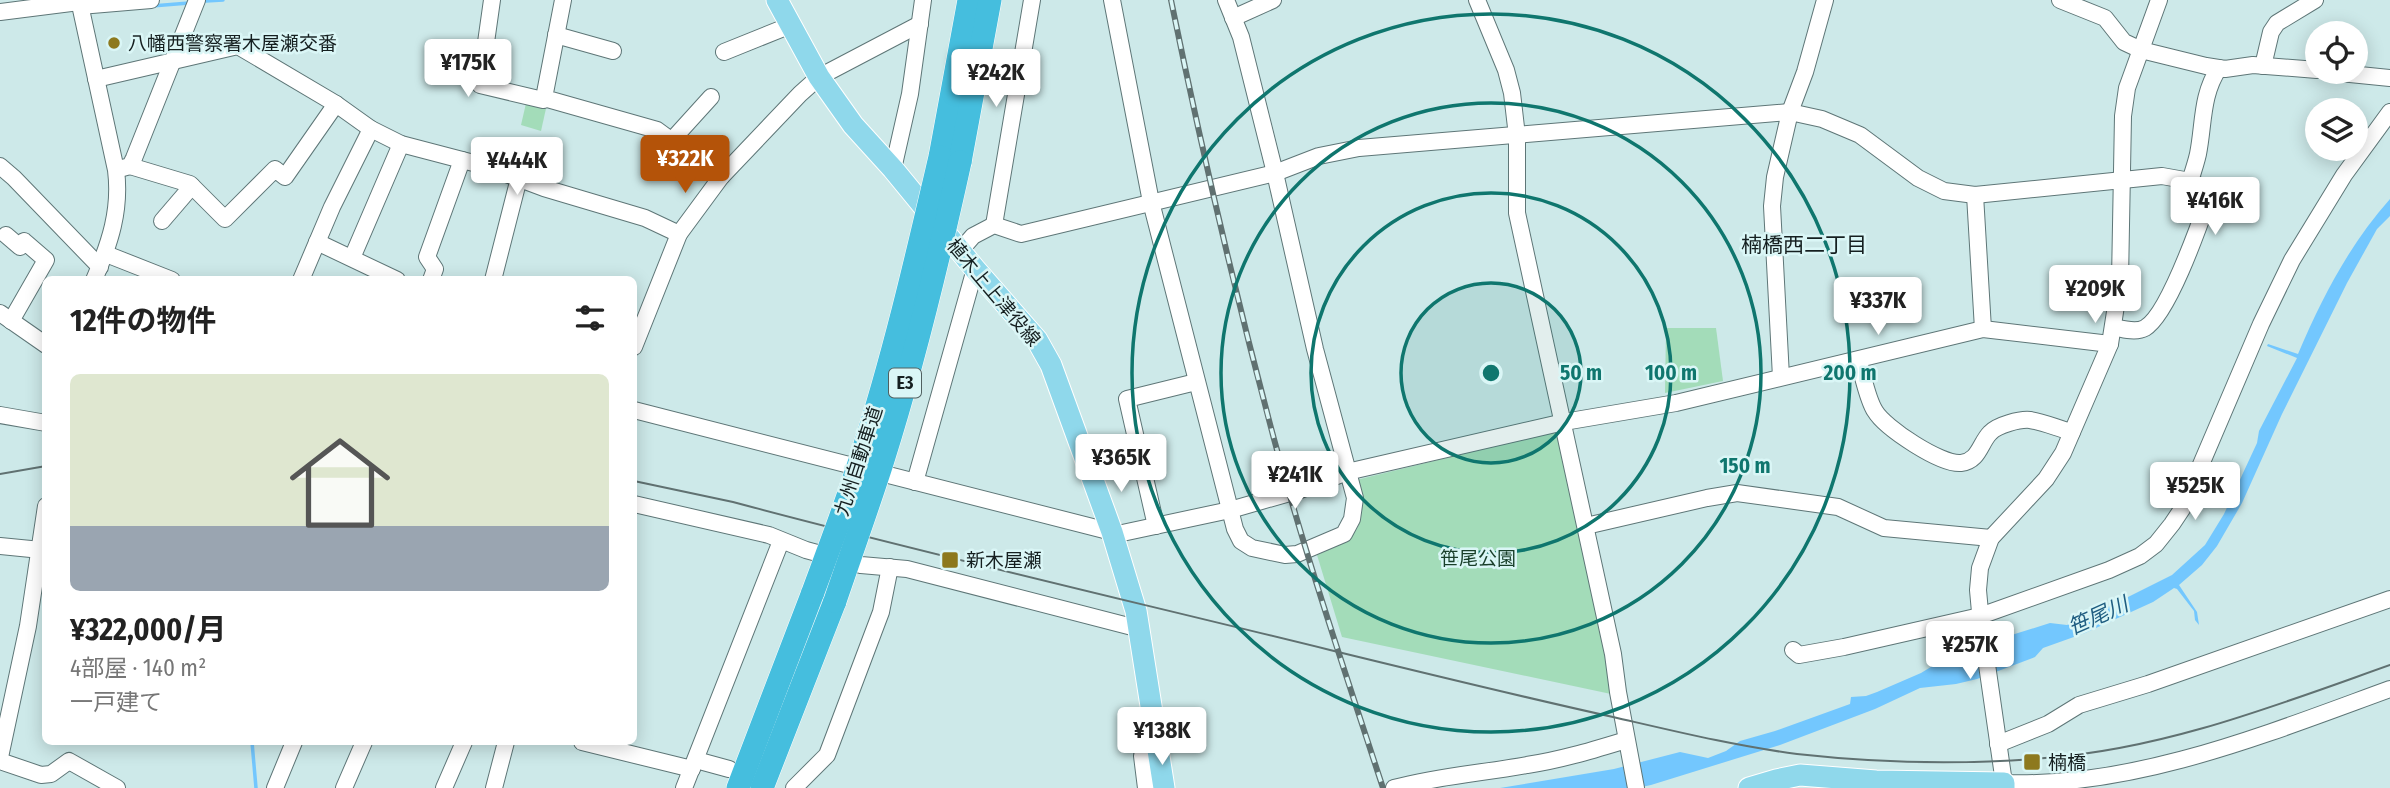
<!DOCTYPE html>
<html lang="ja">
<head>
<meta charset="utf-8">
<style>
	body { margin:0; font-family:"Fira Sans Condensed","Noto Sans JP",sans-serif; background:#f2f2f2; color:#222; height:100vh; display:flex; flex-direction:column; font-size:26px; white-space:nowrap }
	* { box-sizing:border-box; margin:0 }
	p { font-size:23px; color:#767676 }
	.icon { flex:none; width:38px; height:38px; fill:none; stroke:currentColor; stroke-width:2; stroke-linecap:round; stroke-linejoin:round }
	.map { position:relative; flex:1; overflow:hidden }
	.sheet { position:absolute; left:42px; top:276px; width:595px; height:469px; display:flex; flex-direction:column; background:#fff; border-radius:10px; box-shadow:0 4px 18px #0003 }
	.sheet>* { flex:none }
	.fabs { position:absolute; left:2305px; top:21px; display:grid; gap:14px }
	.fabs a { display:grid; place-items:center; width:63px; height:63px; border-radius:50%; background:#fff; box-shadow:0 4px 18px #0003; font-size:35px }
	.price { position:absolute; translate:-50% -60px; padding:0 16px; border-radius:7px; background:#fff; color:#222; font-size:23px; line-height:46px; filter:drop-shadow(0 2px 4px #0008) }
	.price::after { content:''; position:absolute; left:50%; top:42px; width:21px; height:16px; margin-left:-10px; background:inherit; clip-path:polygon(0 0,100% 0,50% 100%) }
	.price.active { background:#b45309; color:#fff }
	ul { padding:0; list-style:none }
	li { display:grid; align-content:center; gap:14px; height:371px; padding:0 28px }
	li span { display:grid; place-items:center; height:217px; border-radius:10px; color:#555 }
	li>.icon { margin-inline-start:auto }
	span .icon { width:126px; height:126px; fill:#fffc; stroke-width:1 }
	li b { font-size:30px }
	h2 { display:flex; justify-content:space-between; align-items:center; height:84px; padding:0 28px; font-size:30px }
	.map>svg:first-child { display:block }
	.green { fill:#a3dcb9 }
	.water { fill:#73c7fe }
	.lines { fill:none; stroke-linecap:round; stroke-linejoin:round }
	.stream { stroke:#73c7fe; stroke-width:3.5 }
	.minor-casing { stroke:#5e7677; stroke-width:18 }
	.major-casing { stroke:#fff; stroke-width:23 }
	.highway-casing { stroke:#fff; stroke-width:24 }
	.minor { stroke:#fff; stroke-width:16 }
	.major { stroke:#8fd8eb; stroke-width:21 }
	.highway { stroke:#45bede; stroke-width:23 }
	.tram { stroke:#607171; stroke-width:2 }
	.rail-casing { stroke:#607171; stroke-width:6 }
	.rail { stroke:#daf6f6; stroke-width:3.5; stroke-dasharray:10; stroke-linecap:butt }
	.highway-bridge-casing { stroke:#fff; stroke-width:24; stroke-linecap:butt }
	.highway-bridge { stroke:#45bede; stroke-width:23 }
	.ring { fill:none; stroke:#0f766e; stroke-width:3.5 }
	.poi-dot { fill:#8d791e; stroke:#daf6f6; stroke-width:2.5 }
	.labels { text-anchor:middle; stroke-width:5; stroke-linejoin:round; paint-order:stroke }
	.shield { fill:#daf6f6; stroke:#506060; stroke-width:2 }
	.shield-label { font-size:18px; font-weight:bold; fill:#151f20 }
	.poi-label { font-size:19px; fill:#151f20; stroke:#daf6f6; text-anchor:start }
	.street-label { font-size:19px; fill:#151f20; stroke:#daf6f6 }
	.park-label { font-size:19px; fill:#193f2a; stroke:#daf6f6 }
	.neighbourhood-label { font-size:21px; fill:#151f20; stroke:#daf6f6 }
	.water-label { font-size:21px; font-style:italic; fill:#1f5d81; stroke:#daf6f6 }
	.centre { fill:#0f766e; stroke:#daf6f6; stroke-width:3.5 }
	.ring-label { font-size:21px; text-anchor:middle; font-weight:bold; fill:#0f766e; stroke:#daf6f6; stroke-width:5; stroke-linejoin:round; paint-order:stroke }
</style>
</head>
<body>
<div class="map">
<svg width="2390" height="788" viewBox="0 0 2390 788">
	<rect width="100%" height="100%" fill="#cde9e9"/>
	<!-- green -->
	<g class="green">
		<path d="M527 99 547 104 541 131 521 125Z"/>
		<path d="M1666 328H1716L1723 381 1665 393Z"/>
		<path d="M1557 431 1607 655 1611 694 1342 637 1317 555C1359 536 1369 528 1356 480Z"/>
	</g>
	<!-- water -->
	<path class="water" d="M2390 199V216L2377 229 2347 283 2282 414 2242 503 2217 546 2202 565 2179 585 2197 612 2199 625 2195 620 2194 611 2177 589 2174 588 2153 602 2085 633 2043 648 2035 657 1977 679 1956 684 1920 688 1875 709 1780 745 1651 785 1637 788H1500L1614 769 1680 752 1708 758 1726 751 1740 741 1775 731 1850 704 1851 697 1866 696 1877 692 1921 673 1954 653 2050 623 2067 625 2110 606 2172 575 2205 545 2224 514 2257 443 2259 431 2297 358 2267 346 2268 344 2298 354C2322 298 2349 245 2390 199Z"/>
	<g class="lines">
		<!-- stream -->
		<g class="stream">
			<path d="M206 1 223 0"/>
			<path d="M152 6 189 3"/>
			<path d="M252 742 256 788"/>
		</g>
		<!-- minor casing -->
		<g class="minor-casing">
			<g id="minor">
				<path d="M79 0 116 170C121 210 110 243 94 280"/>
				<path d="M492 0 480 85 543 100 544 98"/>
				<path d="M563 0 544 98 657 130 721 177"/>
				<path d="M1112 0 1151 202 1235 529 1241 541 1252 548 1285 555 1297 554 1344 534 1352 519 1355 498 1315 349 1275 173 1241 37 1226 0"/>
				<path d="M1477 0 1506 70 1512 93 1517 136V213L1613 654 1618 692 1636 788"/>
				<path d="M2060 0 2105 18 2124 42 2141 50 2206 66 2225 69 2253 65 2317 70"/>
				<path d="M2159 0 2127 88 2123 116 2120 280 2110 344 2063 453 2046 479 1991 538 1980 568 1978 590 1981 623 2004 783C2135 788 2269 733 2390 689"/>
				<path d="M80 6 151 0"/>
				<path d="M0 12 79 2"/>
				<path d="M1233 18 1273 0"/>
				<path d="M556 35 613 51"/>
				<path d="M724 52 791 25"/>
				<path d="M2263 66 2271 32 2277 23 2315 0"/>
				<path d="M2330 72 2390 78"/>
				<path d="M96 79 238 46 336 104 371 129 401 144 485 166 544 188 645 218 679 234"/>
				<path d="M672 140 711 97"/>
				<path d="M0 166 14 178 100 267"/>
				<path d="M130 166 190 184 225 219 275 169 285 177 336 104"/>
				<path d="M119 169 130 166 134 158 197 0"/>
				<path d="M893 169 910 94 923 0"/>
				<path d="M2190 181C2193 172 2196 163 2198 154 2204 124 2201 95 2219 68"/>
				<path d="M1975 195 1983 329"/>
				<path d="M162 221 192 186"/>
				<path d="M994 225 1032 0"/>
				<path d="M6 235 20 247 24 241 46 260 11 321"/>
				<path d="M317 242 397 280"/>
				<path d="M960 251 973 236 994 225 1021 234 1275 173 1319 156 1359 148 1790 112 1822 119 1860 135 1918 178 1944 191 1975 195 2162 176 2190 181 2211 192C2201 220 2169 314 2145 328 2136 333 2122 329 2113 327"/>
				<path d="M106 254 172 280"/>
				<path d="M352 258 401 144"/>
				<path d="M301 280 332 207 371 129"/>
				<path d="M431 280 435 269 427 257 462 160"/>
				<path d="M493 280 519 178"/>
				<path d="M0 313 46 345"/>
				<path d="M634 347 679 234 721 177 800 94 819 77 920 24"/>
				<path d="M1858 360C1863 374 1867 399 1875 411 1885 428 1941 465 1961 463 1979 461 1980 443 1990 433 1997 425 2020 419 2030 420 2044 422 2059 429 2072 432"/>
				<path d="M1781 377 1772 206 1775 177 1790 112 1805 72 1825 0"/>
				<path d="M634 410 1112 532"/>
				<path d="M0 415 46 423"/>
				<path d="M915 482 975 269"/>
				<path d="M634 504 769 535 806 550 861 565 907 569 1140 629"/>
				<path d="M1156 526 1127 399 1196 382"/>
				<path d="M1586 526 1707 498 1737 493 1838 507 1884 528 1991 538"/>
				<path d="M1113 535 1230 510 1300 490 1347 472 1564 422 1676 403 1983 329 2110 344"/>
				<path d="M0 546 41 550"/>
				<path d="M1793 650 1799 655 1844 647 1980 616 2109 570 2140 556 2156 544 2172 524 2182 509 2261 324 2292 260 2344 175 2390 112"/>
				<path d="M582 742 692 769"/>
				<path d="M1998 744 2048 724 2079 705 2148 684 2390 599"/>
				<path d="M0 757 28 626 46 506"/>
				<path d="M696 760 729 769"/>
				<path d="M0 761 41 775 51 774 69 761 117 788"/>
				<path d="M275 788 294 742"/>
				<path d="M344 788 364 742"/>
				<path d="M444 788 464 742"/>
				<path d="M494 788 506 742"/>
				<path d="M684 788 781 541"/>
				<path d="M794 788 827 755 881 612 890 567"/>
				<path d="M1146 788 1142 756 1158 739"/>
				<path d="M1394 788C1438 776 1483 773 1527 765 1561 760 1593 750 1626 740"/>
			</g>
		</g>
		<!-- major casing -->
		<g class="major-casing">
			<g id="major">
				<path d="M777 0 819 77 853 125 893 169 975 269 1037 340 1051 365 1112 532 1136 611 1164 788"/>
				<path d="M1749 788 1776 780 1800 775 1876 781 2004 783V788"/>
			</g>
		</g>
		<!-- highway casing -->
		<g class="highway-casing">
			<g id="highway">
				<path d="M940 157 969 0"/>
				<path d="M960 162 990 0"/>
				<path d="M738 788 813 592"/>
				<path d="M762 788 835 601"/>
			</g>
		</g>
		<!-- minor -->
		<use href="#minor" class="minor"/>
		<!-- major -->
		<use href="#major" class="major"/>
		<!-- highway -->
		<use href="#highway" class="highway"/>
		<!-- tram -->
		<g class="tram">
			<path d="M0 474 46 466"/>
			<path d="M634 481 733 502C931 555 1131 601 1330 650 1424 673 1518 696 1613 717 1674 731 1735 746 1797 754 1878 763 1963 765 2045 758 2165 749 2277 705 2390 665"/>
		</g>
		<!-- rail casing -->
		<g class="rail-casing">
			<path id="rail" d="M1171 0C1201 147 1235 293 1274 439 1306 557 1345 672 1383 788"/>
		</g>
		<!-- rail -->
		<use href="#rail" class="rail"/>
		<!-- highway-bridge casing -->
		<g class="highway-bridge-casing">
			<g id="highway-bridge">
				<path d="M813 592C830 546 848 499 863 451 894 355 917 255 940 157"/>
				<path d="M835 601C851 554 868 507 883 460 914 362 938 262 960 162"/>
			</g>
		</g>
		<!-- highway-bridge -->
		<use href="#highway-bridge" class="highway-bridge"/>
	</g>
	<!-- distance rings -->
	<circle cx="1491" cy="373" r="90" fill="#0f766e" fill-opacity=".12"/>
	<g class="ring">
		<circle cx="1491" cy="373" r="90"/>
		<circle cx="1491" cy="373" r="180"/>
		<circle cx="1491" cy="373" r="270"/>
		<circle cx="1491" cy="373" r="359"/>
	</g>
	<!-- markers -->
	<g class="poi-dot">
		<circle cx="114" cy="43" r="7"/>
		<rect x="941" y="551" width="18" height="18" rx="3.5"/>
		<rect x="2023" y="753" width="18" height="18" rx="3.5"/>
	</g>
	<g class="labels">
		<!-- shield labels -->
		<rect class="shield" x="889" y="368.5" width="32" height="29" rx="5"/>
		<g class="shield-label">
			<text x="905" y="389">E3</text>
		</g>
		<!-- poi labels -->
		<g class="poi-label">
			<text x="128" y="50">八幡西警察署木屋瀬交番</text>
			<text x="966" y="567">新木屋瀬</text>
			<text x="2048" y="769">楠橋</text>
		</g>
		<!-- street labels -->
		<g class="street-label">
			<text transform="translate(994 292) rotate(50)" y="7">植木上上津役線</text>
			<text transform="translate(858 461) rotate(-72)" y="7">九州自動車道</text>
		</g>
		<!-- park labels -->
		<g class="park-label">
			<text x="1478" y="565">笹尾公園</text>
		</g>
		<!-- neighbourhood labels -->
		<g class="neighbourhood-label">
			<text x="1804" y="252">楠橋西二丁目</text>
		</g>
		<!-- water labels -->
		<g class="water-label">
			<text transform="translate(2098 616) rotate(-24)" y="7">笹尾川</text>
		</g>
	</g>
	<circle cx="1491" cy="373" r="10" class="centre"/>
	<g class="ring-label">
		<text x="1581" y="380">50 m</text>
		<text x="1671" y="380">100 m</text>
		<text x="1850" y="380">200 m</text>
		<text x="1745" y="473">150 m</text>
	</g>
</svg>
<div class="fabs">
<a><svg class="icon" aria-label="locate" viewBox="0 0 24 24"><circle cx="12" cy="12" r="6"/><path d="M12 2v4M12 18v4M2 12h4M18 12h4"/></svg></a>
<a><svg class="icon" aria-label="layers" viewBox="0 0 24 24"><path d="M12 4l9 5-9 5-9-5zM3 14l9 5 9-5"/></svg></a>
</div>
<b class="price" style="left:468px;top:99px">¥175K</b>
<b class="price" style="left:996px;top:109px">¥242K</b>
<b class="price active" style="left:685px;top:195px">¥322K</b>
<b class="price" style="left:517px;top:197px">¥444K</b>
<b class="price" style="left:2215px;top:237px">¥416K</b>
<b class="price" style="left:2095px;top:325px">¥209K</b>
<b class="price" style="left:1878px;top:337px">¥337K</b>
<b class="price" style="left:1121px;top:494px">¥365K</b>
<b class="price" style="left:1295px;top:511px">¥241K</b>
<b class="price" style="left:2195px;top:522px">¥525K</b>
<b class="price" style="left:1970px;top:681px">¥257K</b>
<b class="price" style="left:1162px;top:767px">¥138K</b>
<section class="sheet">
<h2>12件の物件<svg class="icon" aria-label="filters" viewBox="0 0 24 24"><path d="M4 7h16M4 17h16"/><circle cx="9" cy="7" r="2"/><circle cx="15" cy="17" r="2"/></svg></h2>
<ul>
<li><span style="background:linear-gradient(#dfe7d0 70%,#9aa5b1 0)"><svg class="icon" aria-label="home" viewBox="0 0 24 24"><path d="M3 11l9-7 9 7M6 9v11h12V9"/></svg></span><div><b>¥322,000/月</b><p>4部屋 · 140 m²</p><p>一戸建て</p></div></li>
</ul>
</section>
</div>
</body>
</html>
